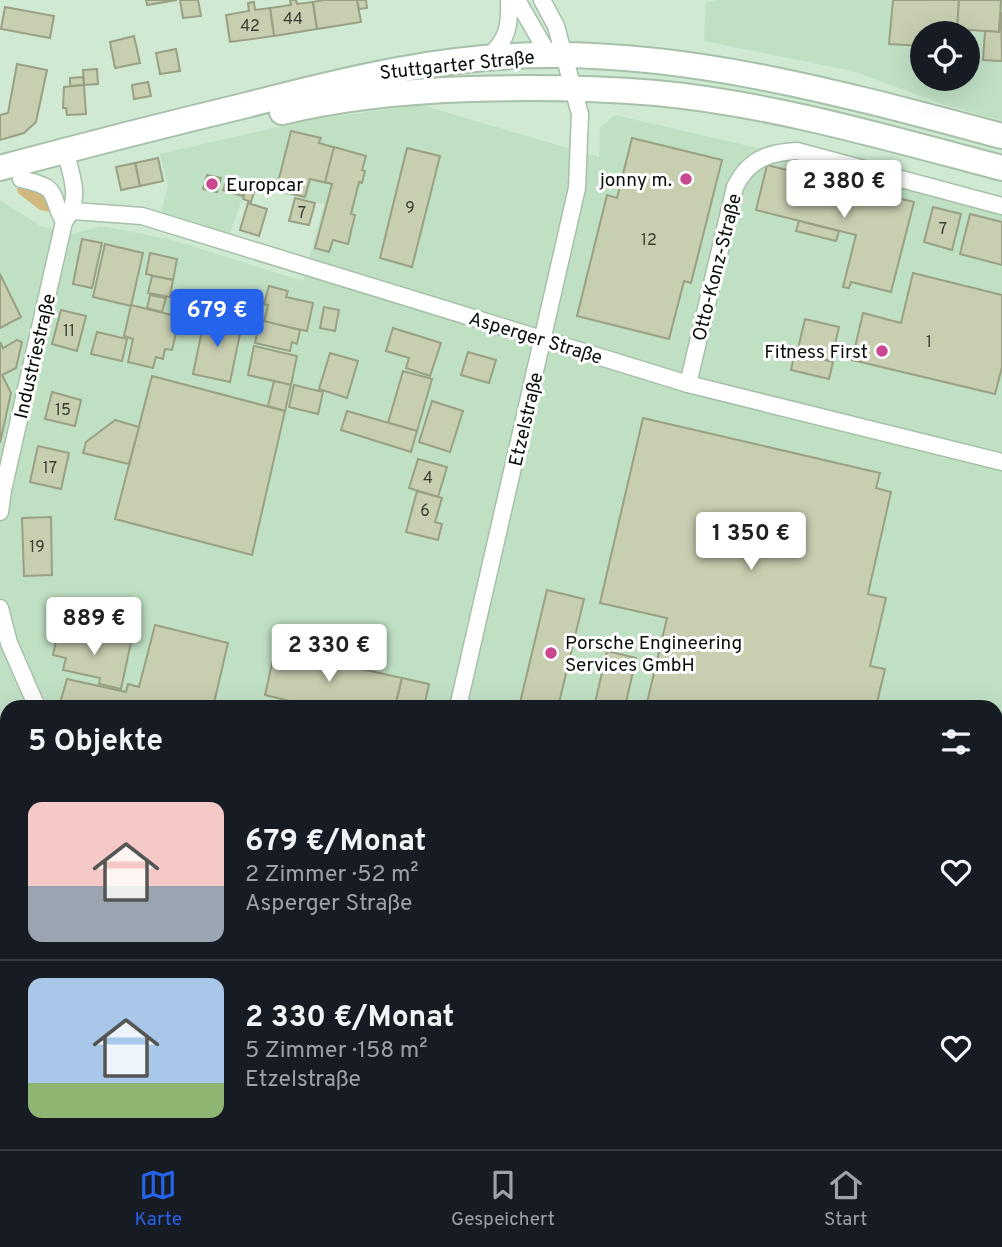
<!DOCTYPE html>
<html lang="de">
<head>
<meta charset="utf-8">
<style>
	body { margin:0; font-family:Overpass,sans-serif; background:#242831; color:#f1f3f6; height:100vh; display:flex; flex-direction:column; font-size:26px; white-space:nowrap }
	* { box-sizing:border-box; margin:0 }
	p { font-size:23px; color:#9ea1a6 }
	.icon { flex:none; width:38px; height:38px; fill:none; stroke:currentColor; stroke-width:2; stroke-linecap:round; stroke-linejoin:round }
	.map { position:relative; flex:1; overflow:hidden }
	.drawer { position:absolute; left:0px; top:700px; width:1003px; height:450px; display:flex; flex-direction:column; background:#171b24; border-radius:21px 21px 0 0; box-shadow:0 7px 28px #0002 }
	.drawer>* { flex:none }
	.fabs { position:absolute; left:910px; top:21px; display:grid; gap:14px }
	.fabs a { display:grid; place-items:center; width:70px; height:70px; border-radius:50%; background:#171b24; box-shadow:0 7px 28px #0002; font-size:35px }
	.price { position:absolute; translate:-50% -60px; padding:0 16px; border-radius:7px; background:#fff; color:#222; font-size:23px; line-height:46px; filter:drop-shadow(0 2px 4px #0008) }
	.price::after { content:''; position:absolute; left:50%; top:42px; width:21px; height:16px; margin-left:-10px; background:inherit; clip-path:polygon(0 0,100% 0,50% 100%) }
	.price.current { background:#2563eb; color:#fff }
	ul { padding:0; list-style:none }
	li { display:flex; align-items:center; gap:21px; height:175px; padding:0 28px }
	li+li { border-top:2px solid #363941 }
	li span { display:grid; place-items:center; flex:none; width:196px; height:140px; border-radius:14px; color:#555 }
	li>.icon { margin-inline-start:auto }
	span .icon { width:84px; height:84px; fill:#fffc; stroke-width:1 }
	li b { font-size:30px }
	h2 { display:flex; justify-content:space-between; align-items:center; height:84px; padding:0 28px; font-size:30px }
	.menu { display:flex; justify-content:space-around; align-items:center; height:98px; border-top:2px solid #363941; background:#171b24; font-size:19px; color:#9ea1a6 }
	.menu a { display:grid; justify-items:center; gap:4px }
	.menu .current { color:#2563eb }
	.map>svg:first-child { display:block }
	.built { fill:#c0e0c4; fill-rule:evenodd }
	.green { fill:#d2b77e }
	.building { fill:#c8ceb0; stroke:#9aa083; stroke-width:2 }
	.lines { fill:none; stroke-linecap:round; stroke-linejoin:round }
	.street-casing { stroke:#a6c0aa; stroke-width:19 }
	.primary-casing { stroke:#a6c0aa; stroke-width:28 }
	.street { stroke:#fff; stroke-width:16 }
	.primary { stroke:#fff; stroke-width:24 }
	.poi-dot { fill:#c94890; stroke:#fff; stroke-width:2.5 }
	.labels { text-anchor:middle; stroke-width:6; stroke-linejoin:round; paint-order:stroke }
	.number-label { font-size:16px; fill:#363f31 }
	.street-label { font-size:19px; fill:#060f07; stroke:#fff }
	.poi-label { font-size:19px; fill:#060f07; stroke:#fff; text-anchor:end }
</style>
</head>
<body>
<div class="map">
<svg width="1002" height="1149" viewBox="0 0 1002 1149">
	<rect width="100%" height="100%" fill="#cfe9d2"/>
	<!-- built -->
	<g class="built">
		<path d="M716 0H1002V121L939 103 856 72 704 41 706 3ZM922 33H968V79H922Z"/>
		<path d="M421 105 599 157 600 128 615 115 797 157 1002 213V1149H27L23 1143H996V707H7V1121L0 1111V200L41 226 74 234 100 226 169 239 303 281 324 204 247 185 230 234 161 212 168 186 160 154 308 120Z"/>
	</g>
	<!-- green -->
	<g class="green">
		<path d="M17 188 38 190 48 198 51 212 40 210 18 193Z"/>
		<path d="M0 1111 7 1121V1143H23L27 1149H10C0 1134 0 1129 0 1111Z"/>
	</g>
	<!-- building -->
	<g class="building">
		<path d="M146 0H177L147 5Z"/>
		<path d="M180 0H198L201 16 183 18Z"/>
		<path d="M290 0H296L297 4 313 2 317 29 274 36 270 8 291 5Z"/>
		<path d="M323 0H357L361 22 317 29 313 2Z"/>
		<path d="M357 0H366L367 8 359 9Z"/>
		<path d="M893 0H959L957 33H922V46L889 44Z"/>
		<path d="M959 0H1001L999 32 957 29Z"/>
		<path d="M254 2 255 10 270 8 274 36 230 42 226 15 249 11 248 3Z"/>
		<path d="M5 7 54 16 50 38 1 29Z"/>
		<path d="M1001 12 1002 61 983 60 985 31 999 32Z"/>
		<path d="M134 36 140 63 115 68 110 42Z"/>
		<path d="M176 49 180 71 160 74 156 53Z"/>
		<path d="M17 64 47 70 36 122 24 133 0 140V115L8 113Z"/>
		<path d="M97 69 98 84 84 85 83 70Z"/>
		<path d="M83 77 84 85 70 86V78Z"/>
		<path d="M148 82 151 96 134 99 132 85Z"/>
		<path d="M84 85 86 114 67 115 66 108H63L64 87Z"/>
		<path d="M291 131 321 138 319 143 336 148 327 183 310 179 305 197 276 190Z"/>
		<path d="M632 138 722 160 691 283 684 281 669 339 577 316 607 195 617 198Z"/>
		<path d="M334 147 366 156 362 170 365 171 362 183 359 182 351 214 355 215 348 244 333 240 329 252 315 248 332 184 325 182Z"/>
		<path d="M407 148 440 156 412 267 380 258Z"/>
		<path d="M158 158 163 181 140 186 135 163Z"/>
		<path d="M135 163 140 186 121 190 116 167Z"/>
		<path d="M767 165 914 202 891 292 851 282 849 288 843 287 856 235 756 210Z"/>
		<path d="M207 175 221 178 217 192 203 189Z"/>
		<path d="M227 179 246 186 242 196 223 190Z"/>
		<path d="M247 186 255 189 251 202 243 199Z"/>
		<path d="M295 198 315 203 309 225 289 221Z"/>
		<path d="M248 203 267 209 259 236 240 230Z"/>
		<path d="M933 207 961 214 952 250 924 242Z"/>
		<path d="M970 214 1002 222V265L960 254Z"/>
		<path d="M799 221 839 231 836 241 796 231Z"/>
		<path d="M82 239 102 243 92 288 73 284Z"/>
		<path d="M105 244 143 253 131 306 93 297Z"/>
		<path d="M150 253 177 259 173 280 146 274Z"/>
		<path d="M913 273 1002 295V367L995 394 852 360 863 313 901 323Z"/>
		<path d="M0 274 21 317 0 328Z"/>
		<path d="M152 276 173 280 170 297 148 293Z"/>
		<path d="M269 286 288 291 286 297 313 303 307 331 264 322 268 305 264 304Z"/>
		<path d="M150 295 166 298 162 312 147 308Z"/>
		<path d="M131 305 180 317 172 350 165 349 163 359 156 357 153 368 128 362 133 339 124 336Z"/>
		<path d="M324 307 339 310 335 331 320 328Z"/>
		<path d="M61 310 86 316 77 351 52 344Z"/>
		<path d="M205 316 242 324 230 382 193 374Z"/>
		<path d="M805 319 839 327 831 361 797 353Z"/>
		<path d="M260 320 300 330 297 344 292 342 290 351 255 343Z"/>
		<path d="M393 328 441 343 430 376 406 368 409 358 386 351Z"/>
		<path d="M97 332 127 339 122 361 91 354Z"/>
		<path d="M17 340 22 342 16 368 2 375 11 393 0 443V342L3 348Z"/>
		<path d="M254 346 297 356 291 385 248 375Z"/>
		<path d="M468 352 496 360 489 383 461 375Z"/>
		<path d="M795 352 833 362 829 379 791 370Z"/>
		<path d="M330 353 358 361 347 398 319 389Z"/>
		<path d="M403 371 432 379 417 431 388 423Z"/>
		<path d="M152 376 285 411 252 555 115 519Z"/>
		<path d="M274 381 291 385 285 411 268 406Z"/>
		<path d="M294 385 323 392 318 414 289 407Z"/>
		<path d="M52 392 81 400 75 426 45 419Z"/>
		<path d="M432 401 463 411 450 452 419 442Z"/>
		<path d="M347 411 417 431 411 452 341 430Z"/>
		<path d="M643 418 880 473 876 488 891 492 868 594 886 598 870 666 885 669 876 707H646L667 618 600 603Z"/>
		<path d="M115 420 139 427 129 464 83 453 86 442Z"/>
		<path d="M38 446 69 453 61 489 30 482Z"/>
		<path d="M418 459 447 467 438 497 409 488Z"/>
		<path d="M417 491 442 498 435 522 442 524 438 540 406 532Z"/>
		<path d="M51 517 52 575 24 576 22 518Z"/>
		<path d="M547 590 584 599 558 707H519Z"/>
		<path d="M155 625 228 643 213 707H62L60 703 67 679 126 692 128 684 139 687Z"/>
		<path d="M59 627 79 631 78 639 97 643 99 635 131 642 121 689 99 684 100 678 63 670 66 658 53 655Z"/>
		<path d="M275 650 402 678 395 707H314L265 695Z"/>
		<path d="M607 651 636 658 625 707H594Z"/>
		<path d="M402 678 429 684 424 707H395Z"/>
		<path d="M996 748 1002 750V772L996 800Z"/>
		<path d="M80 1143H223L226 1149H83Z"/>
		<path d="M317 1143H386L413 1149H316Z"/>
		<path d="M947 1143H971L970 1148Z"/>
	</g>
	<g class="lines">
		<!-- street casing -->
		<g class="street-casing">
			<g id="street">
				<path d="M517 0 551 59"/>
				<path d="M487 57C508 41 510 25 509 0"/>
				<path d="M21 179C61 188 48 191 64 222"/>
				<path d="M73 211 142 216 688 384 1002 462"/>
				<path d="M688 384 735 187C748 160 768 152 797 151L1002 206"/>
				<path d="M0 512 3 490 64 222C82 200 72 176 65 151"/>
				<path d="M0 608 9 643 37 707"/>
				<path d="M458 707 577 188 580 114 556 26 542 0"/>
				<path d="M788 1143 814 1149"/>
			</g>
		</g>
		<!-- primary casing -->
		<g class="primary-casing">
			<g id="primary">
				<path d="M282 112C344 97 407 91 471 89 533 87 594 88 656 93 773 104 888 138 1002 168"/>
				<path d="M0 168C82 146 164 125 247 105 347 79 445 55 549 55 703 54 855 97 1002 136"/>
			</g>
		</g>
		<!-- street -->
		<use href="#street" class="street"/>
		<!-- primary -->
		<use href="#primary" class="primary"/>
	</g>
	<!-- markers -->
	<g class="poi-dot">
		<circle cx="686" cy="179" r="7"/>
		<circle cx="212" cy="184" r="7"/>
		<circle cx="882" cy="351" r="7"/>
		<circle cx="551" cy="653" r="7"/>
	</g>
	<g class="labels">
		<!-- number labels -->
		<g class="number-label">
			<text x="293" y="24">44</text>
			<text x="250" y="31">42</text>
			<text x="410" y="213">9</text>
			<text x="302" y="218">7</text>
			<text x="943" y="234">7</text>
			<text x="649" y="245">12</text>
			<text x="69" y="336">11</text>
			<text x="929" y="347">1</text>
			<text x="63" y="415">15</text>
			<text x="50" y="473">17</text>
			<text x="428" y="483">4</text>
			<text x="425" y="516">6</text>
			<text x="37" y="552">19</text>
		</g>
		<!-- street labels -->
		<g class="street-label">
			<text transform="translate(457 64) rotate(-6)" y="7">Stuttgarter Straße</text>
			<text transform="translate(716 267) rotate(-76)" y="7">Otto-Konz-Straße</text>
			<text transform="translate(536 337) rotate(17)" y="7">Asperger Straße</text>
			<text transform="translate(34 356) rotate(-77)" y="7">Industriestraße</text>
			<text transform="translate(525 419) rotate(-77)" y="7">Etzelstraße</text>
		</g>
		<!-- poi labels -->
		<g class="poi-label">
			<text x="672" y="186">jonny m.</text>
			<text x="226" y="191" text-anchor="start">Europcar</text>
			<text x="868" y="358">Fitness First</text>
			<text x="565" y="649" text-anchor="start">Porsche Engineering<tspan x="565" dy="22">Services GmbH</tspan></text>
		</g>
	</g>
</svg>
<div class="fabs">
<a><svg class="icon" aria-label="locate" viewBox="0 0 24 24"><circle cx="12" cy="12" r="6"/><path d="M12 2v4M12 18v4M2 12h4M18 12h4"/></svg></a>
</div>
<b class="price" style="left:844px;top:220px">2 380 €</b>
<b class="price current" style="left:217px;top:349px">679 €</b>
<b class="price" style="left:751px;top:572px">1 350 €</b>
<b class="price" style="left:94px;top:657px">889 €</b>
<b class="price" style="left:329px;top:684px">2 330 €</b>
<section class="drawer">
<h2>5 Objekte<svg class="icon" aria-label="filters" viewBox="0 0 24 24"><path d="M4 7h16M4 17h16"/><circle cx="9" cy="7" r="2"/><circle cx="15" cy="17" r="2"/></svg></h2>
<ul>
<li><span style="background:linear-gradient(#f6c9c9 60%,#9aa5b1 0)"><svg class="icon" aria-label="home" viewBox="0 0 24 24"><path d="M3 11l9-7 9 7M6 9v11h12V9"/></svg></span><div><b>679 €/Monat</b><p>2 Zimmer · 52 m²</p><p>Asperger Straße</p></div><svg class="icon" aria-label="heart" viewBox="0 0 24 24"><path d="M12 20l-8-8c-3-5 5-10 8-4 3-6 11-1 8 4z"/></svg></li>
<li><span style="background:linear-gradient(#a9c7e8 75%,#8fb573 0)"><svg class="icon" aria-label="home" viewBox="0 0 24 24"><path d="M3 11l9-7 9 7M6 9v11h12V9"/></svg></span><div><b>2 330 €/Monat</b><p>5 Zimmer · 158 m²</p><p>Etzelstraße</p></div><svg class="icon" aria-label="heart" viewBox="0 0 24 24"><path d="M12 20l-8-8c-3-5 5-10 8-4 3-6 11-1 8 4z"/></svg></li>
</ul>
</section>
</div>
<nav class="menu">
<a class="current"><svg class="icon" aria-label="map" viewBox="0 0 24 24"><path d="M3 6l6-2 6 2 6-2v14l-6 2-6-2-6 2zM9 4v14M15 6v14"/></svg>Karte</a>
<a><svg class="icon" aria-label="saved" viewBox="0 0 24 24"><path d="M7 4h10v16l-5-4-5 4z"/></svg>Gespeichert</a>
<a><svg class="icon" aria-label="home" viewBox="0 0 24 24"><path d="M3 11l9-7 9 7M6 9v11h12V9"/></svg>Start</a>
</nav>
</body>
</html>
